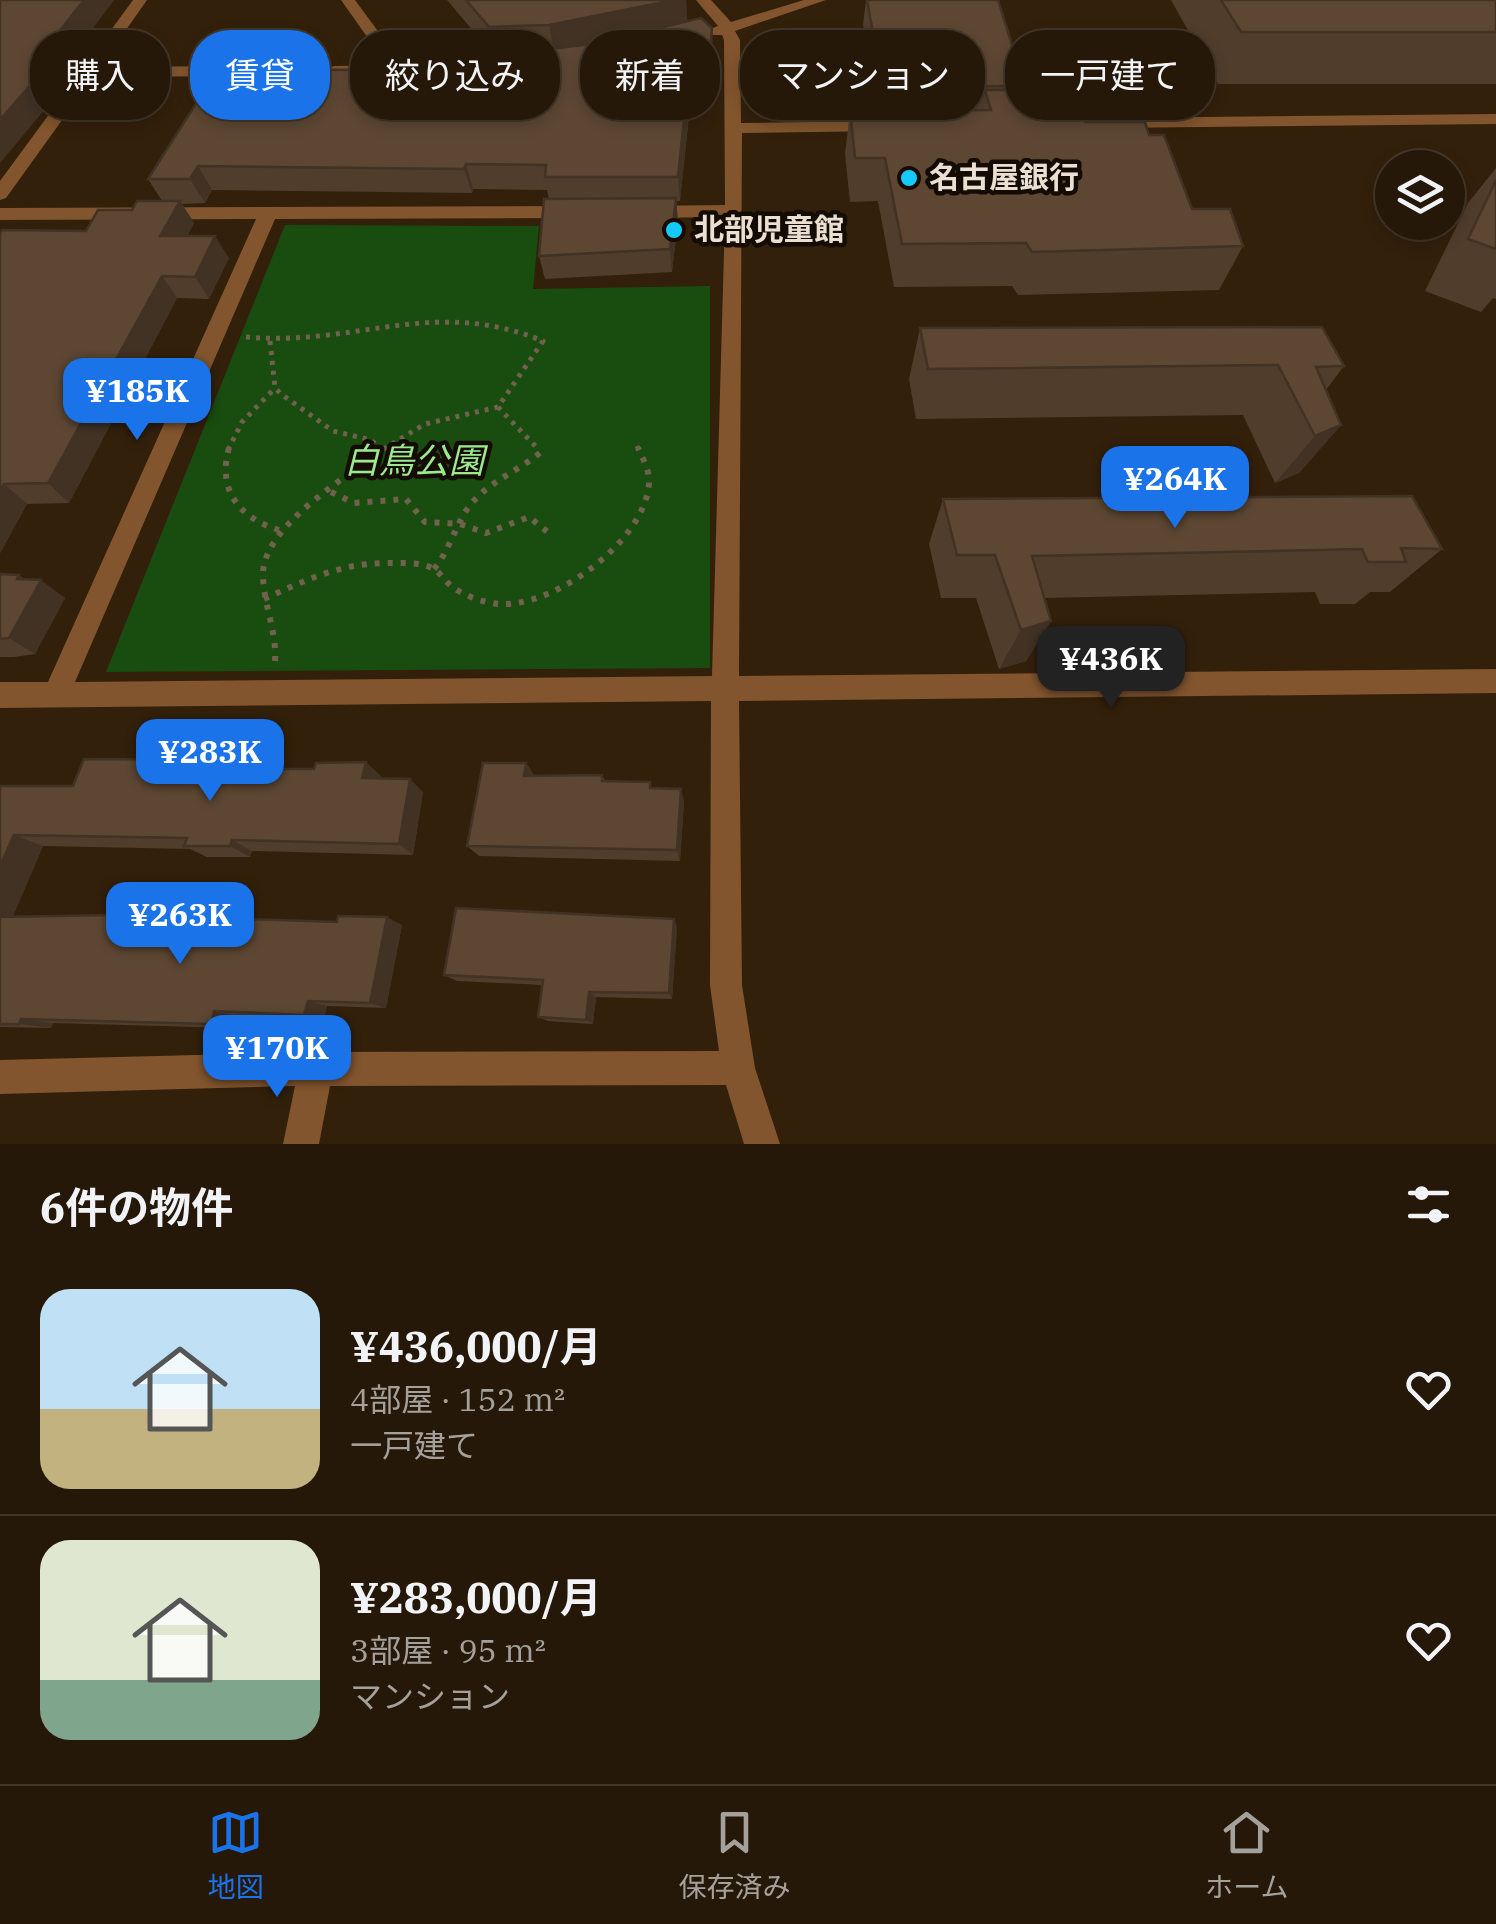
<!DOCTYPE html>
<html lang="ja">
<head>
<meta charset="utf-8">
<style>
	body { margin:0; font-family:"IBM Plex Serif","Noto Sans JP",serif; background:#322516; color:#f1f3f6; height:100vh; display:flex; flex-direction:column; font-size:38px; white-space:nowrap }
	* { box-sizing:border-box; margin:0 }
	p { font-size:32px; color:#a4a09c }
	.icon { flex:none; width:55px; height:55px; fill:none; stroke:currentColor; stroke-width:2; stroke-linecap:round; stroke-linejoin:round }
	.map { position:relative; height:1144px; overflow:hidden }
	.panel { display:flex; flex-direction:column; background:#261808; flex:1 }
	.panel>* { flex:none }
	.guide { position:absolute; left:30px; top:30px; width:1438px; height:90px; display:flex; gap:20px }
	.controls { position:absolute; left:1375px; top:150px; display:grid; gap:20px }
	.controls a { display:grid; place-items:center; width:90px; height:90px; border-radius:50%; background:#261808; box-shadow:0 5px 15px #0003,0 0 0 2px #423729; font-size:50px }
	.price { position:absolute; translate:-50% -85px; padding:0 22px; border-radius:20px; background:#1a73e8; color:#fff; font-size:32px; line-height:65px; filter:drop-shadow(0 2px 5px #0008) }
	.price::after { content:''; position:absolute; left:50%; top:60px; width:30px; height:22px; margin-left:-15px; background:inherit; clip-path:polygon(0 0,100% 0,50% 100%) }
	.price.active { background:#222; color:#fff }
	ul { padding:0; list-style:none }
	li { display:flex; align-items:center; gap:30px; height:250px; padding:0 40px }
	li+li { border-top:2px solid #423729 }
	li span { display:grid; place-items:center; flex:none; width:280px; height:200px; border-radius:30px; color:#555 }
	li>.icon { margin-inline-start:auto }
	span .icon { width:120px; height:120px; fill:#fffc; stroke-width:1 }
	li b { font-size:42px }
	h2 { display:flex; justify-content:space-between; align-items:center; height:120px; padding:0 40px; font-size:42px }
	.tag { padding:0 35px; border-radius:40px; background:#261808; box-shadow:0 5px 15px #0003,0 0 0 2px #423729; font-size:35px; line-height:90px }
	.tag.active { background:#1a73e8; color:#fff }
	.tab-bar { display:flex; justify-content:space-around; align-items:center; height:140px; border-top:2px solid #423729; background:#261808; font-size:28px; color:#a4a09c }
	.tab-bar a { display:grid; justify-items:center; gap:5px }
	.tab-bar .active { color:#1a73e8 }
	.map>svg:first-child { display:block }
	.green { fill:#194c0f }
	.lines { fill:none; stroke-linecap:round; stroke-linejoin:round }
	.path-far1 { stroke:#71614f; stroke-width:5; stroke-dasharray:4 6; stroke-linecap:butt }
	.path { stroke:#71614f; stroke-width:6; stroke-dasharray:5 8; stroke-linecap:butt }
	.minor { fill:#82552e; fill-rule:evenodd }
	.wall { fill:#503d2c }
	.shaded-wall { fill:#413224 }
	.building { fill:#5d4733; stroke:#413224; stroke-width:2.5 }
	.poi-dot { fill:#14cafb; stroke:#140c04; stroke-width:4 }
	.labels { text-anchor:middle; stroke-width:9; stroke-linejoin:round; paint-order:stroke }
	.far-poi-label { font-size:30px; font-weight:bold; fill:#ebdfd2; stroke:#140c04; text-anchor:start }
	.park-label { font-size:35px; font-style:italic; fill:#9beb8d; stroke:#140c04 }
</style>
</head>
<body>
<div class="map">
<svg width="1496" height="1144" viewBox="0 0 1496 1144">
	<rect width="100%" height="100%" fill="#32200b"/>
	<!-- green -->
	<path class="green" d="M285 225 539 226 533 289 710 286V668L106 672Z"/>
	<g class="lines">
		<!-- path-far1 -->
		<g class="path-far1">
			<path d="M246 337C356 347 433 296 543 341L498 407 425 424 382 450"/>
			<path d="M270 341 275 388 281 394 333 431 371 440 382 450"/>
			<path d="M498 407 539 450"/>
			<path d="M637 446 639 450"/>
			<path d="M228 450 242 422 275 388"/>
		</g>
		<!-- path -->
		<g class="path">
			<path d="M229 448C217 490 239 518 279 530"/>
			<path d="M331 492 354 503 406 499 425 522 460 524 486 533 529 517 549 533"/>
			<path d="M434 569C450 550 455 525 470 505 491 480 517 472 541 452L537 448"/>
			<path d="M264 599C305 580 342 563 387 563 402 563 419 562 432 568 440 572 443 579 449 584 461 595 482 602 498 604 554 608 644 542 649 484 650 471 643 459 638 448"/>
			<path d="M275 661C277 632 264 606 263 577 260 527 349 476 385 448"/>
		</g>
		<!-- minor -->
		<g class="minor">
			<path d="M133 0H147L100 67 249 66 257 71 249 76 93 77 6 198 0 200V181Z"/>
			<path d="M341 0H355L403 65 544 63 552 68 544 73 328 74V68L334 66 387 65Z"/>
			<path d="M696 0H711L731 22 804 0H826L735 31 740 40 741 123 882 121 890 126 882 131 742 133 739 676 1496 669V693L739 701 742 985 755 1068 780 1144H744L726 1085 330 1086 319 1144H283L295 1086 0 1094V1060L316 1052 719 1051 710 985 711 701 0 708V682H48L256 219 0 220V208L574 206 583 212 574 218 275 219 75 682 712 676 725 217 644 218 635 212 644 206 725 205 724 40 722 35H710V29L718 26Z"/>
			<path d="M1496 114V124L1112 128 1104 123 1112 118Z"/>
		</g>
	</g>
	<!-- wall -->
	<g class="wall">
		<path d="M447 0H686L687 22 713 52 710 87H692L680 201H676L678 221 672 272 545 279 539 256 549 199 547 190 473 189 472 193 212 190 205 203 182 204 194 223 187 236 229 258 209 299 177 298 69 503 27 504 0 553V233L86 231 132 210 162 201 148 179 365 70 367 78 513 79 508 59H497Z"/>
		<path d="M866 0H998L1025 86 1024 90 1042 115 1149 135 1192 209 1243 246 1219 290 1018 295 1012 286 894 287 878 201 850 202 845 154 850 111 968 110 957 68H871L863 25Z"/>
		<path d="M1171 0H1496V84H1218Z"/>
		<path d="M794 29 859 76 857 99H797L794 51Z"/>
		<path d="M1496 168V299L1493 298 1481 312 1425 291 1468 203Z"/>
		<path d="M920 328 1344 366 1326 390 1341 425 1299 473 1275 483 1243 415 916 419 909 379Z"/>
		<path d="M943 499 1442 549 1390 592H1370L1355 604H1320L1315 592 1044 598 1051 621 1026 661 999 669 976 598H941L929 544Z"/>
		<path d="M0 574 26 579 65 598 35 654 14 657H0Z"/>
		<path d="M526 763 534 775H602L605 781 652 788 684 801 680 861 479 856 467 846Z"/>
		<path d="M219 769 381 776 380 778 423 792 413 855 252 851 250 857H207L190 849 43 846 13 916 113 915 153 907 178 916 174 927 402 925 386 1008 327 1006 324 1020 238 1016 234 1028 53 1023 51 1028 0 1027V786H73Z"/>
		<path d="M677 927 672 999 596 997 593 1024 548 1021 538 1017 543 985 457 981 444 975Z"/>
	</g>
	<!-- shaded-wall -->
	<g class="shaded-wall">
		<path d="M84 0H114L51 85 56 96 0 163V120L31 73 32 66Z"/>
		<path d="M674 0H686L688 30 555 57 549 25Z"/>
		<path d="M712 28 713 52 710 87 709 62Z"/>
		<path d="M690 62 692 87 680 201 678 177Z"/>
		<path d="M466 164 473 189 472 193 464 169Z"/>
		<path d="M198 166 212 190 205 203 190 179Z"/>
		<path d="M676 198 678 221 672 272 670 249Z"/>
		<path d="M180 201 194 223 175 258 160 236Z"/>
		<path d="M215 236 229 258 209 299 195 277Z"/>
		<path d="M162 276 177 298 69 503 48 483Z"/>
		<path d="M1341 425 1299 473 1275 483 1315 436Z"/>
		<path d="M4 484 27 504 0 553V490Z"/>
		<path d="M19 575 37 588 41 580 65 598 35 654 9 638 17 579Z"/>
		<path d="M1051 621 1026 661 999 669 1021 630Z"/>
		<path d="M207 760 227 774 204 769Z"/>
		<path d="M366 762 381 776 377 791 362 778Z"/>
		<path d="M526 763 534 776H524Z"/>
		<path d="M410 779 423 792 413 855 399 844Z"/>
		<path d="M681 789 684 801 680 861 677 850Z"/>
		<path d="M14 835 43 846 9 925 0 923V866Z"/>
		<path d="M232 840 252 851 250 857 230 846Z"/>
		<path d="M153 907 178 916 171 935 146 927Z"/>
		<path d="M387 917 402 925 386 1008 370 1003Z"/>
		<path d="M674 919 677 927 672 999 669 993Z"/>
		<path d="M589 992 596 997 593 1024 586 1020Z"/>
		<path d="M308 1001 327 1006 324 1020 304 1015Z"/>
		<path d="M214 1011 238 1016 234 1028 211 1024Z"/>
		<path d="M21 1019 53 1023 51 1028 19 1024Z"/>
	</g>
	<!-- building -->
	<g class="building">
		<path d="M0 0H84L32 66H37L31 73H41L0 120Z"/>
		<path d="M466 0H674L549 25 489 27Z"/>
		<path d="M867 0H998L1025 86H977L963 38H874Z"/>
		<path d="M1221 0H1496V32H1241Z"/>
		<path d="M701 18 712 28 709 62H690L678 177H545L546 165 466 164 464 169 198 166 190 179H148L218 69 365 70 361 77 529 79 507 54 591 44Z"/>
		<path d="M794 29H853L859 76H798Z"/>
		<path d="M985 90H1034L1042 115H1082L1085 122H1145L1149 135H1164L1192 209H1230L1243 246 1032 252 1026 243 902 244 885 158H855L850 111 991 110Z"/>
		<path d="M1496 180V249L1468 239Z"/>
		<path d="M676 198 670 249 539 256 544 199Z"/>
		<path d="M137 201H180L160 236H215L195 277 162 276 48 483 4 484 0 490V233L2 230 86 231 98 210H132Z"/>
		<path d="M1322 327 1344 366 1316 367 1341 425 1315 436 1278 365 928 369 920 328Z"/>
		<path d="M1412 496 1442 549 1401 548 1406 562H1368L1362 549 1032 556 1051 621 1021 630 995 555H957L943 499Z"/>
		<path d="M0 574 19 575 17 579 41 580 9 638 0 639Z"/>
		<path d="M84 759 207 760 204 769H314L316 763 366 762 362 778 410 779 399 844 232 840 230 846H184L187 838 14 835 0 866V786H73Z"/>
		<path d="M483 763H526L524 776 602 775V781L650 782V788L681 789 677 850 467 846Z"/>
		<path d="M116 907H153L146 927H248L250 919 337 922 338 916 387 917 370 1003 308 1001 304 1015 214 1011 211 1024 21 1019 19 1024H0V917L113 915Z"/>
		<path d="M456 908 674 919 669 993 589 992 586 1020 538 1017 543 980 444 975Z"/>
	</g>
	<!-- markers -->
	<g class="poi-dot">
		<circle cx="909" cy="178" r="10"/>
		<circle cx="674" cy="230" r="10"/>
	</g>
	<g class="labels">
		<!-- far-poi labels -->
		<g class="far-poi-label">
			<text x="929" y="188">名古屋銀行</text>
			<text x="694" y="240">北部児童館</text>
		</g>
		<!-- park labels -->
		<g class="park-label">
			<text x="414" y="473">白鳥公園</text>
		</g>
	</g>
</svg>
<div class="controls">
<a><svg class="icon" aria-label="layers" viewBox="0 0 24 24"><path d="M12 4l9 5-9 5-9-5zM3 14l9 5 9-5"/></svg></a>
</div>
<b class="price" style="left:137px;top:443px">¥185K</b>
<b class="price" style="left:1175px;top:531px">¥264K</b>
<b class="price active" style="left:1111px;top:711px">¥436K</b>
<b class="price" style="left:210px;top:804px">¥283K</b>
<b class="price" style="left:180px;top:967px">¥263K</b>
<b class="price" style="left:277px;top:1100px">¥170K</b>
<div class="guide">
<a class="tag">購入</a>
<a class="tag active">賃貸</a>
<a class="tag">絞り込み</a>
<a class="tag">新着</a>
<a class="tag">マンション</a>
<a class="tag">一戸建て</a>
</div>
</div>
<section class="panel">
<h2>6件の物件<svg class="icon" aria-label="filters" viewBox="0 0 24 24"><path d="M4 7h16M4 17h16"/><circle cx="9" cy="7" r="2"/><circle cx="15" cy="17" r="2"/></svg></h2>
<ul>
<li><span style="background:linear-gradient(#bfe0f5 60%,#c2b280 0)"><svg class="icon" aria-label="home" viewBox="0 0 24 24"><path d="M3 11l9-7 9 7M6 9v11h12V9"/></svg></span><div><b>¥436,000/月</b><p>4部屋 · 152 m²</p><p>一戸建て</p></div><svg class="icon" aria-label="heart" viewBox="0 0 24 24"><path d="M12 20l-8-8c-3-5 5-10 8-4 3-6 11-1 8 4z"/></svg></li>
<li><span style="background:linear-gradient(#dfe7d0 70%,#7fa58c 0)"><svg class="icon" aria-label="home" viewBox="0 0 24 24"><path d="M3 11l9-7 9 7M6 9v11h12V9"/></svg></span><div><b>¥283,000/月</b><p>3部屋 · 95 m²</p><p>マンション</p></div><svg class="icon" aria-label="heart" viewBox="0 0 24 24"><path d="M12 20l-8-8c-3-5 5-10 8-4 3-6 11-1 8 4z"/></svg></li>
</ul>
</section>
<nav class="tab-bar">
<a class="active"><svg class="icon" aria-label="map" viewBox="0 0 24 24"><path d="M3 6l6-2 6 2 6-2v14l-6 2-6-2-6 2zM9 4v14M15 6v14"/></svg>地図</a>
<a><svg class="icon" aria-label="saved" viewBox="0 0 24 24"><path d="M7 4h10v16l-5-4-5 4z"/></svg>保存済み</a>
<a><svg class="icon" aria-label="home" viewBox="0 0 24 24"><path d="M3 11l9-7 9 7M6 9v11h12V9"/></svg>ホーム</a>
</nav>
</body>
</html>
